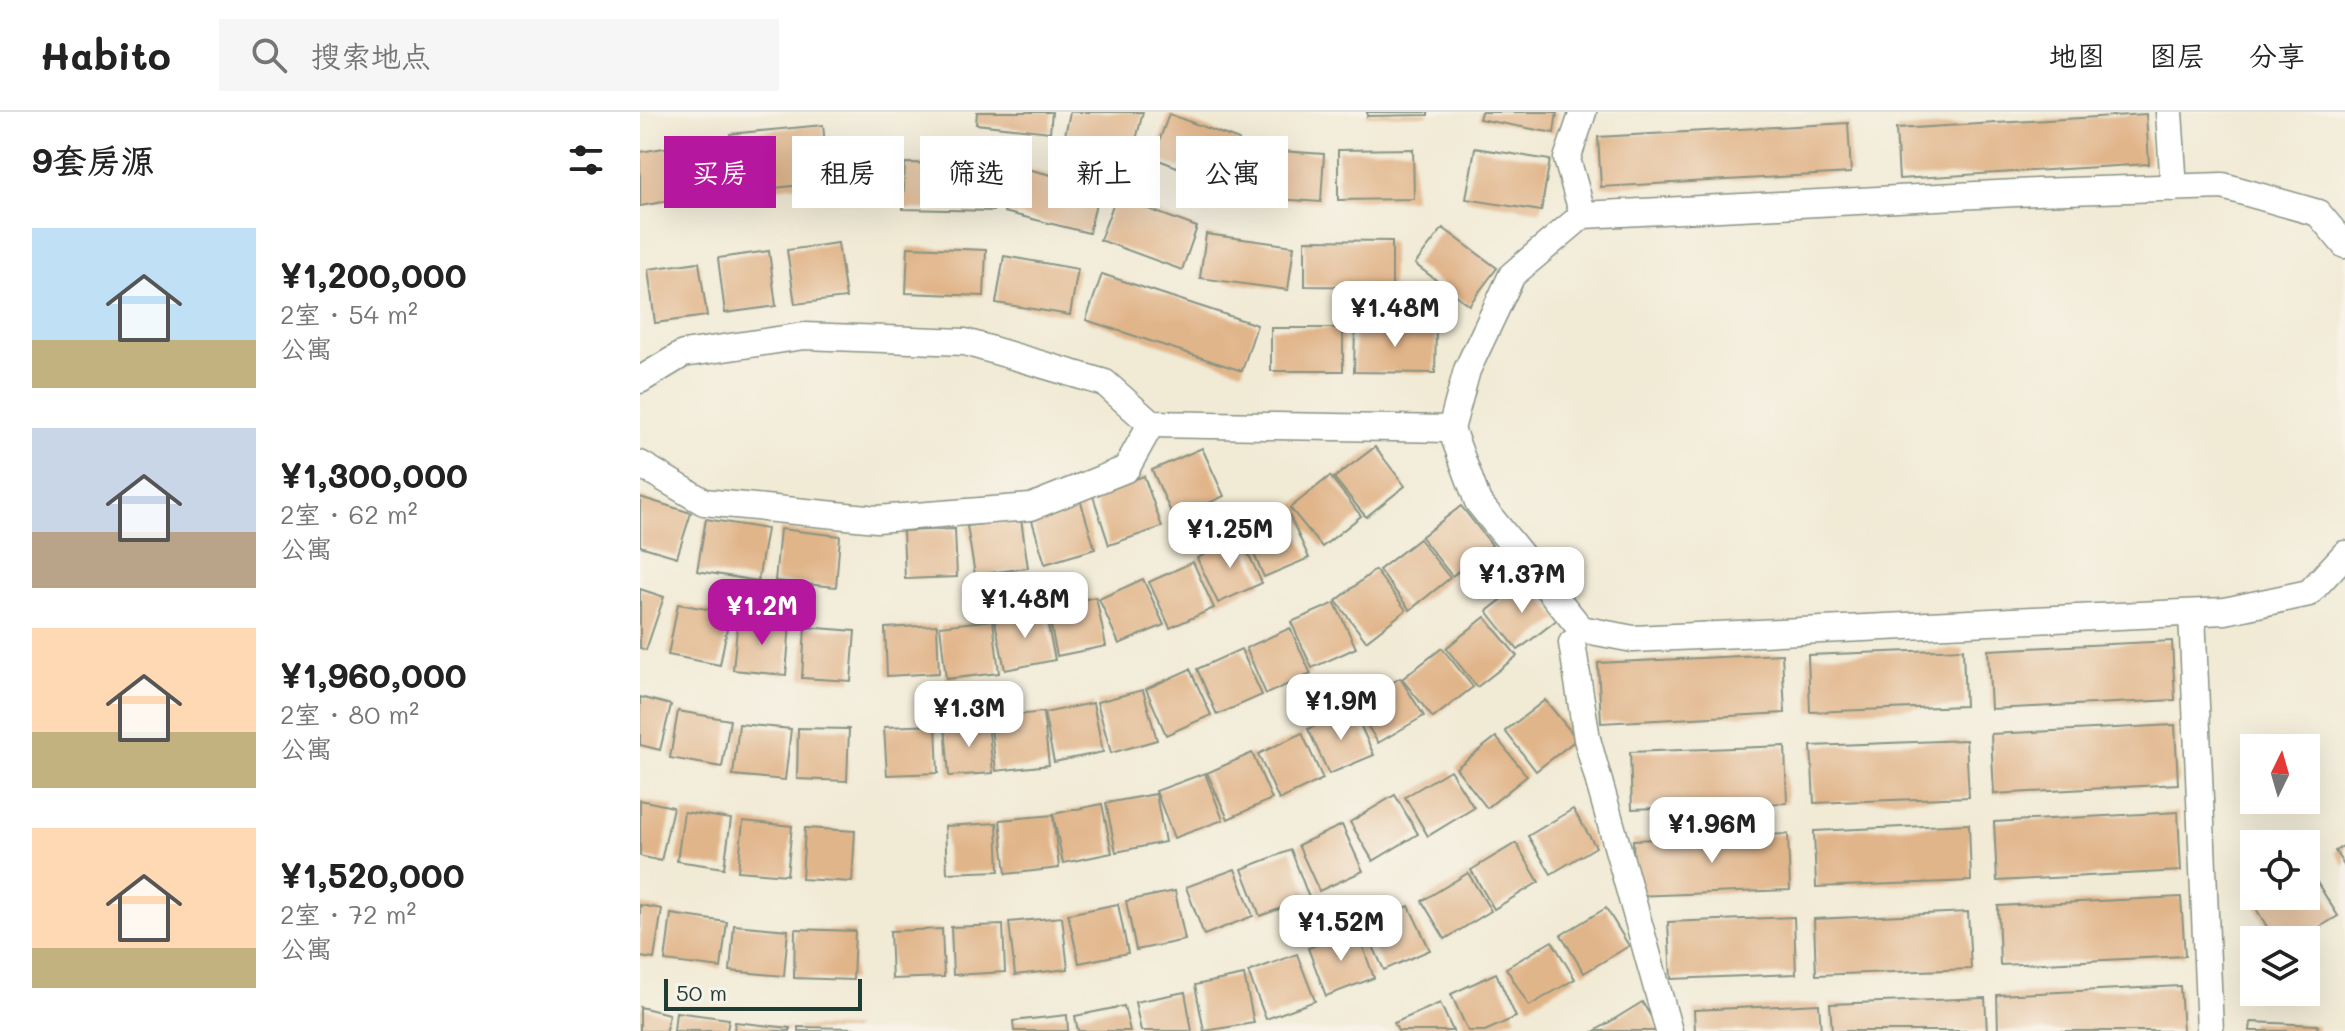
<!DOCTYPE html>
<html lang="zh">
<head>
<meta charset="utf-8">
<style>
	body { margin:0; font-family:Mali,"LXGW WenKai TC",sans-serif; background:#f6f6f6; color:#222; height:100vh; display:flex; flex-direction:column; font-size:30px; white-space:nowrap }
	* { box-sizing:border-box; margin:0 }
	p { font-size:26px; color:#767676 }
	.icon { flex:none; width:44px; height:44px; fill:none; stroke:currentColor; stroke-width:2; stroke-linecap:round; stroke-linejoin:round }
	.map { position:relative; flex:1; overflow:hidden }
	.sheet { display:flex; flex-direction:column; background:#fff; width:640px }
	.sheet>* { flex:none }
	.banner { position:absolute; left:24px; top:24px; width:760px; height:72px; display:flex; gap:16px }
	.needle { width:52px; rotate:5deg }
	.controls { position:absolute; left:1600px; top:622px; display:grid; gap:16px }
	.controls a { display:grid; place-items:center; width:80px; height:80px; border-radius:0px; background:#fff; box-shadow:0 8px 32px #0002; font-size:40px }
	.scale { position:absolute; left:24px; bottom:20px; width:198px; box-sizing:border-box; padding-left:8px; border:4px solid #1f3d34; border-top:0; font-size:22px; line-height:28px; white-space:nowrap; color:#1f3d34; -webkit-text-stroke:6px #f7f3e8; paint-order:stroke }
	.price { position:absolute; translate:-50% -68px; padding:0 18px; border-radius:16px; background:#fff; color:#222; font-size:26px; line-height:52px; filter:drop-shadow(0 2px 4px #0008) }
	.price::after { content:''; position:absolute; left:50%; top:48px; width:24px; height:18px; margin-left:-12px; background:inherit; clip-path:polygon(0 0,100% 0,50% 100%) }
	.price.selected { background:#b5179e; color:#fff }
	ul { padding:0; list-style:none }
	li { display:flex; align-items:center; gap:24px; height:200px; padding:0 32px }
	li span { display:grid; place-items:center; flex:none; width:224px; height:160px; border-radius:0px; color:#555 }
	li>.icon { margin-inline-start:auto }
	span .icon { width:96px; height:96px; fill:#fffc; stroke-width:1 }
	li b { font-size:34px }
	h2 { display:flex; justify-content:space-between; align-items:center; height:96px; padding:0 32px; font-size:34px }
	.chip { padding:0 28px; border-radius:0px; background:#fff; box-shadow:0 8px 32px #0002; font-size:28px; line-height:72px }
	.chip.selected { background:#b5179e; color:#fff }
	header { display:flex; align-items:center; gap:48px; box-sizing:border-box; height:112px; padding:0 40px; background:#fff; border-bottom:2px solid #e0e0e0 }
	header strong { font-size:38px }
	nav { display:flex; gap:44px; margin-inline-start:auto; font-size:28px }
	.search { width:560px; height:72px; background:#f6f6f6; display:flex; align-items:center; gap:20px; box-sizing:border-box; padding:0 28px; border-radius:0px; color:#767676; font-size:30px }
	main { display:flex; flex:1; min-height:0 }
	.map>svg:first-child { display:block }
	.building { fill:#e1b58a }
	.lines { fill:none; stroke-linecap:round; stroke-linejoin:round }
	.street-casing { stroke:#889484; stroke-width:29 }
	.street { stroke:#fff; stroke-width:26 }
</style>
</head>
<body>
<header>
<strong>Habito</strong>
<div class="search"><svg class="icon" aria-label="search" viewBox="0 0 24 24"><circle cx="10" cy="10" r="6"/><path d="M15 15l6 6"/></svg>搜索地点</div>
<nav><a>地图</a><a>图层</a><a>分享</a></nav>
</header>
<main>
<section class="sheet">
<h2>9套房源<svg class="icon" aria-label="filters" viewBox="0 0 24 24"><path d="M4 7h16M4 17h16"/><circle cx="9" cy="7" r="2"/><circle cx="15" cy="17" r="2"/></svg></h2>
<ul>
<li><span style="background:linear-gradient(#bfe0f5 70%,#c2b280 0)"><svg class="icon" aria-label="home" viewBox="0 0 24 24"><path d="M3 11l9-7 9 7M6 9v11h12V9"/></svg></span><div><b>¥1,200,000</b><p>2室 · 54 m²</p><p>公寓</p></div></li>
<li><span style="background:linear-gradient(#c9d6e8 65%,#b9a48a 0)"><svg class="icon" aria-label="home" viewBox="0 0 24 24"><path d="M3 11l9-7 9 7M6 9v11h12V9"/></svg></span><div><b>¥1,300,000</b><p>2室 · 62 m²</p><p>公寓</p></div></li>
<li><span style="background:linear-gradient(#ffd9b3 65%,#c2b280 0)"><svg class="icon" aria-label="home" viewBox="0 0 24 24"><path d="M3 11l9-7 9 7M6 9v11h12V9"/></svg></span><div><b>¥1,960,000</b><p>2室 · 80 m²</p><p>公寓</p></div></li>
<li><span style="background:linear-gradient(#ffd9b3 75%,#c2b280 0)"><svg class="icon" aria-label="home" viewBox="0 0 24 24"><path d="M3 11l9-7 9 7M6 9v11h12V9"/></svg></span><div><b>¥1,520,000</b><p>2室 · 72 m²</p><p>公寓</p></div></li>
</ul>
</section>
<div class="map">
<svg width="1705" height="919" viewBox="0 0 1705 919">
	<rect width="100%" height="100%" fill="#f7f3e8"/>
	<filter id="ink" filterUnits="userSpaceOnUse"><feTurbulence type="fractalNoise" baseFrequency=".0125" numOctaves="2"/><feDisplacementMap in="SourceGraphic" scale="16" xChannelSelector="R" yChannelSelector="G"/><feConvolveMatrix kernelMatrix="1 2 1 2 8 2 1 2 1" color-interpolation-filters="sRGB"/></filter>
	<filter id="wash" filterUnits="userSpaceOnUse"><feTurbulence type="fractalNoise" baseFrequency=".006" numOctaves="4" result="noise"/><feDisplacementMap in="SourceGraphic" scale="32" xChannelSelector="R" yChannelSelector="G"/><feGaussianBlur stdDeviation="1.8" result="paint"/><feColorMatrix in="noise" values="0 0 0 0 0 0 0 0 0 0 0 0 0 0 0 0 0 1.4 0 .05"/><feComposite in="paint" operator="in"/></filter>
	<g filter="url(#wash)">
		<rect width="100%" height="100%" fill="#f1ead5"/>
		<g id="blocks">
			<!-- building -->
			<g class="building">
				<path d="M337 0H412L410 20 336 12Z"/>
				<path d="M430 0H503L493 40 425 23Z"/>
				<path d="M727 0H788V3L727 4Z"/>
				<path d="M841 0H917L914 21 839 7Z"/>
				<path d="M529 2 599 28 582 72 513 46Z"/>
				<path d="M1506 2 1509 52 1259 67 1256 17Z"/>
				<path d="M1208 11 1211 61 961 75 958 25Z"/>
				<path d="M183 13 189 70 96 80 90 22Z"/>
				<path d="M54 31 63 83 0 94V40Z"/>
				<path d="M835 36 910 48 901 99 826 87Z"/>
				<path d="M609 37 684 42 681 90 605 85Z"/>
				<path d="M773 37 774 87 698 88V38Z"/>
				<path d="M265 51 354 53 353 99 263 97Z"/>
				<path d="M375 54 460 75 449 121 364 100Z"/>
				<path d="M476 85 557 115 542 158 460 128Z"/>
				<path d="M803 116 857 156 829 193 775 152Z"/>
				<path d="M566 122 654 134 648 178 560 166Z"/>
				<path d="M665 128 752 129V175L665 174Z"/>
				<path d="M198 131 206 186 155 192 147 138Z"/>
				<path d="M268 135 346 138 344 184 266 181Z"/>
				<path d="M129 139 136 194 85 201 78 146Z"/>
				<path d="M364 144 438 157 430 203 356 191Z"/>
				<path d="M59 150 67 204 15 211 8 157Z"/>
				<path d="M462 162 617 213 602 259 446 208Z"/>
				<path d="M715 213 796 215 795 261 714 260Z"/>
				<rect x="631" y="216" width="72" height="43"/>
				<path d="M735 335 765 374 726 405 694 366Z"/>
				<path d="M562 336 584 384 534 407 512 358Z"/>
				<path d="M504 364 522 415 469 433 452 381Z"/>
				<path d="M690 364 721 404 682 435 650 396Z"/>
				<path d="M0 385 51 401 37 445 0 434Z"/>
				<path d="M440 387 455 437 405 452 390 402Z"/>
				<path d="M821 394 852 433 812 464 781 425Z"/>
				<path d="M648 400 669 446 624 465 604 420Z"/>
				<path d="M66 407 127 417 118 469 57 459Z"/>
				<path d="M381 407 388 456 335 463 327 414Z"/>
				<path d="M140 417 200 424 196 475 135 469Z"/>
				<path d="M315 417 317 465 265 467 263 419Z"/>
				<path d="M601 426 622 471 578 491 557 446Z"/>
				<path d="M779 427 810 466 770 498 739 458Z"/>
				<path d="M553 450 574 496 530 516 509 470Z"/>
				<path d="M735 458 766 498 726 529 696 489Z"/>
				<path d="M503 467 524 513 479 532 459 487Z"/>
				<path d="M887 468 918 507 878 538 847 499Z"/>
				<path d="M0 477 24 485 6 538 0 536Z"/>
				<path d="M456 485 466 534 417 544 407 495Z"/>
				<path d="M695 491 716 536 672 556 651 510Z"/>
				<path d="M38 492 90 501 80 553 28 543Z"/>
				<path d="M405 499 415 548 365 558 355 509Z"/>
				<path d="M845 505 877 544 837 575 806 536Z"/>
				<path d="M98 506 150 511 146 563 93 558Z"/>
				<path d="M353 508 359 561 306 567 300 514Z"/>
				<path d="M297 513 299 561 247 564 245 516Z"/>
				<path d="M165 515 215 519 211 569 162 566Z"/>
				<path d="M650 516 671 562 626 582 606 536Z"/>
				<path d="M1532 529 1535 588 1351 597 1348 538Z"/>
				<path d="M802 536 833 575 793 606 762 567Z"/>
				<path d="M601 537 622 583 577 603 557 557Z"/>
				<path d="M1323 537 1325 594 1170 600 1168 543Z"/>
				<path d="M1142 542 1145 601 961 611 958 551Z"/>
				<path d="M550 557 571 603 526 623 506 577Z"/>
				<path d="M760 566 784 604 738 631 715 593Z"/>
				<path d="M503 578 517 628 471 641 457 590Z"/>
				<path d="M0 585 31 593 20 638 0 633Z"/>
				<path d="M905 588 937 627 896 659 865 619Z"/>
				<path d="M453 591 463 640 414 650 404 601Z"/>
				<path d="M713 597 734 643 689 662 668 617Z"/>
				<path d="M38 599 90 608 82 655 30 646Z"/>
				<path d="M403 600 409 653 356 659 350 606Z"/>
				<path d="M348 610 353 661 309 664 305 614Z"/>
				<path d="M99 612 151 617 145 668 93 663Z"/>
				<path d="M296 613 298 661 247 663 244 615Z"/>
				<path d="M1535 613 1538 672 1354 682 1351 622Z"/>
				<path d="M158 616 209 617 207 669 157 667Z"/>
				<path d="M662 621 683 667 639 688 618 642Z"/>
				<path d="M856 625 887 664 847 696 816 656Z"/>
				<path d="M1326 628 1329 685 1174 691 1171 634Z"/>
				<path d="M1145 634 1147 691 992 697 990 640Z"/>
				<path d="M612 641 632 687 588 707 567 661Z"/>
				<path d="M810 658 834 696 788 724 765 685Z"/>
				<path d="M565 661 583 708 534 726 516 679Z"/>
				<path d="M516 682 525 730 476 740 466 691Z"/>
				<path d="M755 683 778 722 733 749 710 710Z"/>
				<path d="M0 688 33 695 21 749 0 744Z"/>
				<path d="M462 692 472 741 423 751 413 702Z"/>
				<path d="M933 697 956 735 911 762 888 724Z"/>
				<path d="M44 700 91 707 84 756 37 749Z"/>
				<path d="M1538 700 1541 759 1357 769 1354 710Z"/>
				<path d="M413 703 419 756 366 762 360 708Z"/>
				<path d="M103 709 152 714 147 763 98 759Z"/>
				<path d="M357 711 359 759 307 761 305 714Z"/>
				<path d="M1329 712 1331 769 1176 775 1174 719Z"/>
				<path d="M702 713 723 759 679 779 658 733Z"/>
				<path d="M165 716 215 719 212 770 162 767Z"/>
				<path d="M1148 722 1150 778 995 784 993 728Z"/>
				<path d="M876 731 899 770 854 797 831 758Z"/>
				<path d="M1705 733V755L1695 739Z"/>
				<path d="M651 738 669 786 620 804 602 757Z"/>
				<path d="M1668 756 1698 804 1658 828H1635L1612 790 1621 784H1666Z"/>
				<path d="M595 757 613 804 564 823 546 775Z"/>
				<path d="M828 761 851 799 805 827 782 789Z"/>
				<path d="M535 779 545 828 496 838 486 789Z"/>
				<path d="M1541 785 1545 844 1360 853 1358 794Z"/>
				<path d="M478 792 488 841 439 851 428 802Z"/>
				<path d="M0 793 22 797 14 847 0 845Z"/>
				<path d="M769 794 790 838 744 858 724 815Z"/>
				<path d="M966 796 989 834 944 861 921 823Z"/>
				<path d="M1328 800 1331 857 1176 863 1174 807Z"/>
				<path d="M31 802 87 810 81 856 25 849Z"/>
				<path d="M422 805 428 857 375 863 369 810Z"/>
				<path d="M1154 805 1156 862 1031 867 1028 810Z"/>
				<path d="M94 813 148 818 144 864 90 859Z"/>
				<path d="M363 813 365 860 313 863 311 815Z"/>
				<path d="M155 817 215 819 213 868 154 866Z"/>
				<path d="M302 817 304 865 252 867 250 819Z"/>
				<path d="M717 818 734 866 686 884 668 836Z"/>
				<path d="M912 829 935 867 889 894 866 856Z"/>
				<path d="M657 842 675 889 626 907 608 860Z"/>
				<path d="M856 861 876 905 845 919H828L811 882Z"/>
				<path d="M604 863 614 911 564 919 555 873Z"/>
				<path d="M1540 874 1543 919H1358L1357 883Z"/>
				<path d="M545 880 552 919H501L495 890Z"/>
				<path d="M1345 886 1347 919H1192L1190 892Z"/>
				<path d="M1002 890 1020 919H955Z"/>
				<path d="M800 891 813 919H758L754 911Z"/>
				<path d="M1179 892 1181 919H1055L1054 898Z"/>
				<path d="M484 894 490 919H438L435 904Z"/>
				<path d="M0 895 29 902 26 919H0Z"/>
				<path d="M36 900 89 907 87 919H34Z"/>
				<path d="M427 903 428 919H374L373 909Z"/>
				<path d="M95 910 150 916V919H94Z"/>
				<path d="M1611 910 1678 913 1677 919H1610Z"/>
				<path d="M158 915 214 916V919H158Z"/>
			</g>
		</g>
	</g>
	<g filter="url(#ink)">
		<use href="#blocks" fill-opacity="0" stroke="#889484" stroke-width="2"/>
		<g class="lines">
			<!-- street casing -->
			<g class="street-casing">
				<g id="street">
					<path d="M1529 0 1534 76"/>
					<path d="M943 103 927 47 943 0"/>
					<path d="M1705 133 1678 101 1583 74 1396 80 943 103 872 163 827 258 811 317 838 390 941 517 993 527 1585 499 1669 481 1705 442"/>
					<path d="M0 268 43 242 164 224 325 230 465 271 511 312 486 357 391 395 237 407 64 390 0 352"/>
					<path d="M511 312 811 317"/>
					<path d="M1552 501 1570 919"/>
					<path d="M932 531 947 627 1029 919"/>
				</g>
			</g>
			<!-- street -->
			<use href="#street" class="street"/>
		</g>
	</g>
</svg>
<div class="controls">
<a><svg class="needle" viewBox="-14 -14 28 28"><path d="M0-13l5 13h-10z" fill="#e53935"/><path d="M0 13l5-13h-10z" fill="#767676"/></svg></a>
<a><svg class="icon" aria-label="locate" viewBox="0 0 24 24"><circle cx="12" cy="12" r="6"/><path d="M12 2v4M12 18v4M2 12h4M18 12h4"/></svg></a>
<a><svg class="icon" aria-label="layers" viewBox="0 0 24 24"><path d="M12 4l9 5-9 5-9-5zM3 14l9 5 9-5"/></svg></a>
</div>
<div class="scale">50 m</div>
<b class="price" style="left:755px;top:237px">¥1.48M</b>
<b class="price" style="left:590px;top:458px">¥1.25M</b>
<b class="price" style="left:882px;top:503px">¥1.37M</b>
<b class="price" style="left:385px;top:528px">¥1.48M</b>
<b class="price selected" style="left:122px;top:535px">¥1.2M</b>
<b class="price" style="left:701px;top:630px">¥1.9M</b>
<b class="price" style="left:329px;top:637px">¥1.3M</b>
<b class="price" style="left:1072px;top:753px">¥1.96M</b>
<b class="price" style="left:701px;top:851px">¥1.52M</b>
<div class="banner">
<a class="chip selected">买房</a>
<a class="chip">租房</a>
<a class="chip">筛选</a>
<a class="chip">新上</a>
<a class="chip">公寓</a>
</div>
</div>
</main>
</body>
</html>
